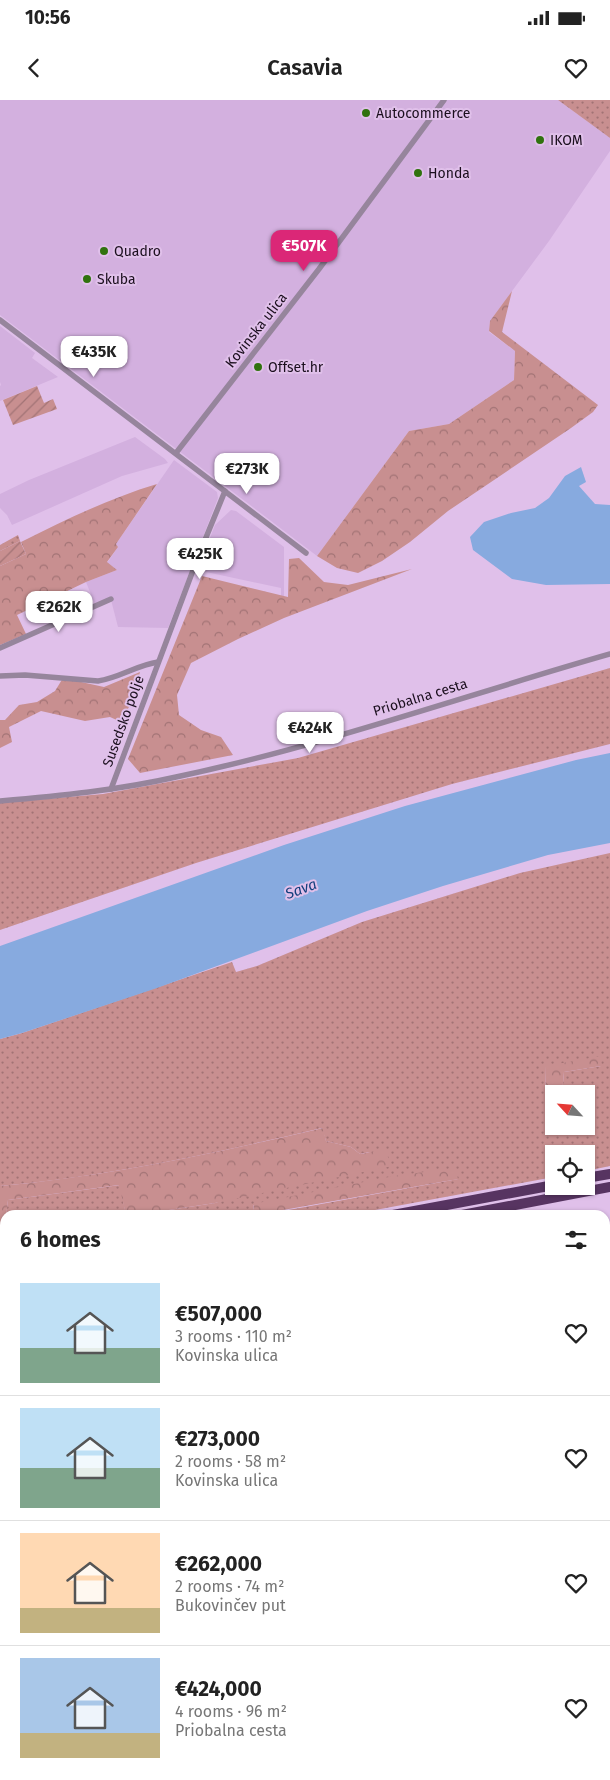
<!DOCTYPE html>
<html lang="en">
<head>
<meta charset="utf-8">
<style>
	body { margin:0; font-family:"Fira Sans",sans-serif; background:#f6f6f6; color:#222; height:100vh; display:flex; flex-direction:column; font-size:19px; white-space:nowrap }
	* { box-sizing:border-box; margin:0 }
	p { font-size:16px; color:#767676 }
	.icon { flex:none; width:28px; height:28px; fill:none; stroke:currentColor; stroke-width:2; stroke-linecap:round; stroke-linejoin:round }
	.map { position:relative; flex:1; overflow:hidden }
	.panel { position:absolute; left:0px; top:1110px; width:610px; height:570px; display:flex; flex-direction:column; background:#fff; border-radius:15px 15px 0 0; box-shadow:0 1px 4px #0004 }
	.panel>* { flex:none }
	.needle { width:32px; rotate:296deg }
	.tools { position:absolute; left:545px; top:985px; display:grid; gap:10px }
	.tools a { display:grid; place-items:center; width:50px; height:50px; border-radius:0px; background:#fff; box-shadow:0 1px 4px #0004; font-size:25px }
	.price { position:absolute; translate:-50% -42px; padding:0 11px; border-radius:10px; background:#fff; color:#222; font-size:16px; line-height:32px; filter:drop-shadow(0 1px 2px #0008) }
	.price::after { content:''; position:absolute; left:50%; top:30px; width:15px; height:11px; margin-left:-8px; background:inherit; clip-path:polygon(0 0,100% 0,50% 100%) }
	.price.current { background:#db2777; color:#fff }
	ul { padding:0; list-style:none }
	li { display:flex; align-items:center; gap:15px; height:125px; padding:0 20px }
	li+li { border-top:1px solid #e0e0e0 }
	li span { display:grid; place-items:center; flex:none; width:140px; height:100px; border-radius:0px; color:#555 }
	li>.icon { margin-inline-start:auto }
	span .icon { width:60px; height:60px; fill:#fffc; stroke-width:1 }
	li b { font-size:21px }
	h2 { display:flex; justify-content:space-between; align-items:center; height:60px; padding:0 20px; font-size:21px }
	.status { display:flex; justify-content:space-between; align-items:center; height:35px; padding:0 25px; background:#fff; direction:ltr }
	.status svg { height:14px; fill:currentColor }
	header { display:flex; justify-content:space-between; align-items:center; height:65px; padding:0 20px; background:#fff; font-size:22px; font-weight:600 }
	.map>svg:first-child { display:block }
	.built { fill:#d3b0df }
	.grass { fill:url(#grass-dots); fill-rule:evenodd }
	.forest { fill:url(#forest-crowns) }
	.garden { fill:url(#garden-furrows) }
	.water { fill:#87aadf }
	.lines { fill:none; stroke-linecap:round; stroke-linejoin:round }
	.minor { stroke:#96859c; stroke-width:5.5 }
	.motorway { stroke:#573461; stroke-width:10 }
	.poi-dot { fill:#30720e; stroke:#e0c0ea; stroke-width:2 }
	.labels { text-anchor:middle; stroke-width:4; stroke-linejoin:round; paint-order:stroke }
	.poi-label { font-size:14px; fill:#1b0f1e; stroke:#e0c0ea; text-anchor:start }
	.street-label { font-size:14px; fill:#1b0f1e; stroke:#e0c0ea }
	.water-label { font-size:15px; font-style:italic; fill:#133f7d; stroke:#e0c0ea }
</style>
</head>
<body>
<div class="status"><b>10:56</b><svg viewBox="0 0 49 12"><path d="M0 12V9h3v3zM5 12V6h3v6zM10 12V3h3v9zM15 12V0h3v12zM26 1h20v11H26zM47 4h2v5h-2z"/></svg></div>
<header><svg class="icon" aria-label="back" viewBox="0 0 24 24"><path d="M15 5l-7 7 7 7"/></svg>Casavia<svg class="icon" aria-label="heart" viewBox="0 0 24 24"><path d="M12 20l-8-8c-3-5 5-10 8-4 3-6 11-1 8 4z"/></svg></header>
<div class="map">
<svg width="610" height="1680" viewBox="0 0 610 1680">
	<defs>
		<pattern id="grass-dots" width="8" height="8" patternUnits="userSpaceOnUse" patternTransform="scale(1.25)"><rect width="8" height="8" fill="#c88f90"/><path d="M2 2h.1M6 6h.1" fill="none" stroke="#a27375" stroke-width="1.8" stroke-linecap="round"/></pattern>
		<pattern id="forest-crowns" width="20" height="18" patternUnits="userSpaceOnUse" patternTransform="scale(1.25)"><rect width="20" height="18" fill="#c88f90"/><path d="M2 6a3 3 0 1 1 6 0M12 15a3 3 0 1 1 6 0" fill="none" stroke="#a27375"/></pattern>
		<pattern id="garden-furrows" width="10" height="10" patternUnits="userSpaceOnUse" patternTransform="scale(1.25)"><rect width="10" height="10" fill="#c88f90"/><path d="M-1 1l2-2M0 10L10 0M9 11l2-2" fill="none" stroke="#a27375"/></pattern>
	</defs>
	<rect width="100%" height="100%" fill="#e0c0ea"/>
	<!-- built -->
	<g class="built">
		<path d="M0 0H558L610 38V51L549 141 490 221 489 232 515 251 514 280 449 324 409 331 317 456 0 215Z"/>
		<path d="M0 226 35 253 32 258 58 277 0 301V286L1 285 0 282Z"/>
		<path d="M135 337 165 359 168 363 122 376 12 425 7 415 0 408V394L29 380Z"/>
		<path d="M174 360 217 392 218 398 168 528 118 527 111 500 96 507 86 482 117 470 107 463 118 447 116 444Z"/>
		<path d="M231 410 236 411 284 447V501H281V488L197 470 200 464 204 463 208 443 215 425Z"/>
	</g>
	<!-- grass -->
	<g class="grass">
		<path d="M558 0H610V38Z"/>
		<path d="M18 435 20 441 0 451V445Z"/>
		<path d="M610 568V644L452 684 196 763 0 830V703L103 694 298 658Z"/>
		<path d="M610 753V1066L586 1071V1054H554V1077L348 1115H261L458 1079 253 1105 255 1115H136L215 1103 370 1052 360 1054 351 1047 326 1041 322 1028C216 1053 109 1076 0 1086V939L22 933 232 862 236 872 257 866 362 822 520 773ZM546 966H601L564 972 562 994H586V1026H554V1010H545Z"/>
		<path d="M120 1085 126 1115H6L8 1100Z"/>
		<path d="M5 1123V1180L0 1181V1133L4 1132Z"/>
	</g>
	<!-- forest -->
	<g class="forest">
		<path d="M512 191 502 232 598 305 593 312 571 328 448 411 410 442 382 461 358 473 337 468 317 456 409 331 449 324 514 280 515 251 489 231 490 221Z"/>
		<path d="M157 384 116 444 118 447 107 462 117 470 86 482 17 515 26 534 0 545V466L26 454 21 442C65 420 110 398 157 384Z"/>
		<path d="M299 458 324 482 348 485 412 469 284 518 238 539 191 563 177 595 179 615 201 630 221 637 233 655 140 673 128 659 202 476 288 497 289 459Z"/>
		<path d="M140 572 130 605 121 622 110 617 85 621 41 611 9 627 12 642 0 648V620H5L19 605 37 602 55 591 63 578 104 587Z"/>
		<path d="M602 956 601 966 564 972 562 994H554V1010H545L546 966Z"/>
		<path d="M323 1028 326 1041 351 1047 360 1054 385 1050 392 1066 215 1103 136 1115H126L119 1085 8 1100 4 1133H0V1086C109 1076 216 1053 323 1028Z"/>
		<path d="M455 1068 458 1079 255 1115 253 1104 394 1076Z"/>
		<path d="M610 1125V1216L605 1217V1126Z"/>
		<path d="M5 1256V1375L0 1377V1259Z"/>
		<path d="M0 1586 5 1590V1675H85L89 1680H0V1624L4 1625 0 1619Z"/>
		<path d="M237 1675H257L256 1680H235Z"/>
	</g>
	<!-- garden -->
	<g class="garden">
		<path d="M37 286 44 303 53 299 57 309 13 325 3 300Z"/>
		<path d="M20 441 26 454 0 466V451Z"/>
	</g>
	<!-- water -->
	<g class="water">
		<path d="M581 367 586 382 579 386 595 404 610 405V484L546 485 512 479 473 450 470 437 484 422 511 413 535 408 549 398 565 376Z"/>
		<path d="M610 653V743L548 755 443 786 367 811 157 888 22 933 0 939V846L284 745 405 706 576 660Z"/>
		<path d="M610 1250V1680H256L258 1675H605V1251Z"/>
	</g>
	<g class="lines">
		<!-- minor -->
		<g class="minor">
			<path d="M0 220 306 453"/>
			<path d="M176 353 319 169 444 0"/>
			<path d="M0 548 111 499"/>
			<path d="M0 576 25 575 98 581C119 578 137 565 158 562"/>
			<path d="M111 689 198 457 225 391"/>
			<path d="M0 701C59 696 119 690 176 677 323 646 466 595 610 554"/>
		</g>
		<!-- motorway -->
		<g class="motorway">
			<path d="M586 1078 610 1074"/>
			<path d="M393 1115 554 1085"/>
			<path d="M462 1115 610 1087"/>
			<path d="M0 1188 5 1187"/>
			<path d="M0 1201 5 1200"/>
		</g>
	</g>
	<!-- markers -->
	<g class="poi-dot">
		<circle cx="366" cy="13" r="5"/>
		<circle cx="540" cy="40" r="5"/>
		<circle cx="418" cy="73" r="5"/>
		<circle cx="104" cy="151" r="5"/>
		<circle cx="87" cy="179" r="5"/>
		<circle cx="258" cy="267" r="5"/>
	</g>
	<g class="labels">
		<!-- poi labels -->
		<g class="poi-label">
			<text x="376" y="18">Autocommerce</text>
			<text x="550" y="45">IKOM</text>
			<text x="428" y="78">Honda</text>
			<text x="114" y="156">Quadro</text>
			<text x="97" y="184">Skuba</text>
			<text x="268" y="272">Offset.hr</text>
		</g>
		<!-- street labels -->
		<g class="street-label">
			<text transform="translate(256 230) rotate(-52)" y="5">Kovinska ulica</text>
			<text transform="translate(420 597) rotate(-17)" y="5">Priobalna cesta</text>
			<text transform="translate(123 621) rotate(-70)" y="5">Susedsko polje</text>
		</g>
		<!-- water labels -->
		<g class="water-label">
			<text transform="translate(301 789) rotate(-20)" y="5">Sava</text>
		</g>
	</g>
</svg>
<div class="tools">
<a><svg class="needle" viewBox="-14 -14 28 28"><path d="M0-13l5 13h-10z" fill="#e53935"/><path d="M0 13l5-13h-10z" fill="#767676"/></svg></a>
<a><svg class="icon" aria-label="locate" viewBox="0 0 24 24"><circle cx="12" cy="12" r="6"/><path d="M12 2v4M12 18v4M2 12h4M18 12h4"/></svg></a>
</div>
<b class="price current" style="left:304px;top:172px">€507K</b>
<b class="price" style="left:94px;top:278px">€435K</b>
<b class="price" style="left:247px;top:395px">€273K</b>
<b class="price" style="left:200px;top:480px">€425K</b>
<b class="price" style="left:59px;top:533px">€262K</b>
<b class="price" style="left:310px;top:654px">€424K</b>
<section class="panel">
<h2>6 homes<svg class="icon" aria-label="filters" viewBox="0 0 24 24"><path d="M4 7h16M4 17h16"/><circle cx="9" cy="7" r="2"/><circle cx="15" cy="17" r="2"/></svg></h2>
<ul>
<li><span style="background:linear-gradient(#bfe0f5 65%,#7fa58c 0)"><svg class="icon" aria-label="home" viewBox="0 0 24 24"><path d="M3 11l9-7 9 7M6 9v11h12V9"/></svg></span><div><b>€507,000</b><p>3 rooms · 110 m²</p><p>Kovinska ulica</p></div><svg class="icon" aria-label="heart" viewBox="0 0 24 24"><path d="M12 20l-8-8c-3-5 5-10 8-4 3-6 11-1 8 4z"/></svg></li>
<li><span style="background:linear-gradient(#bfe0f5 60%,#7fa58c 0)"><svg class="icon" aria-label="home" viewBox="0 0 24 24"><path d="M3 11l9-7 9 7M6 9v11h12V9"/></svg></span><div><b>€273,000</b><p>2 rooms · 58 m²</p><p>Kovinska ulica</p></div><svg class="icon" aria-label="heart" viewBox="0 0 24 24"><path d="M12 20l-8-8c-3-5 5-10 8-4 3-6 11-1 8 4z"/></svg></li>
<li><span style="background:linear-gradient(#ffd9b3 75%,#c2b280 0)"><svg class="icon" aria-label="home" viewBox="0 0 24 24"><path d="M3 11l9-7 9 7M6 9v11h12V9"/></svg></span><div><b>€262,000</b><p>2 rooms · 74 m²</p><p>Bukovinčev put</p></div><svg class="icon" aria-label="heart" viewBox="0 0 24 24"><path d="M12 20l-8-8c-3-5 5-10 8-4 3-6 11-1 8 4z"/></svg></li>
<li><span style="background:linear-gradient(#a9c7e8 75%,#c2b280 0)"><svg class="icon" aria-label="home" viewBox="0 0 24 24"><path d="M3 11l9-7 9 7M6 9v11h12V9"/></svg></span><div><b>€424,000</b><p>4 rooms · 96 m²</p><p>Priobalna cesta</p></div><svg class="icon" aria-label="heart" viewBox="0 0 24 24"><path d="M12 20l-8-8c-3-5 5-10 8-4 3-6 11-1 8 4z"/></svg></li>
</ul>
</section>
</div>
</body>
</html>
